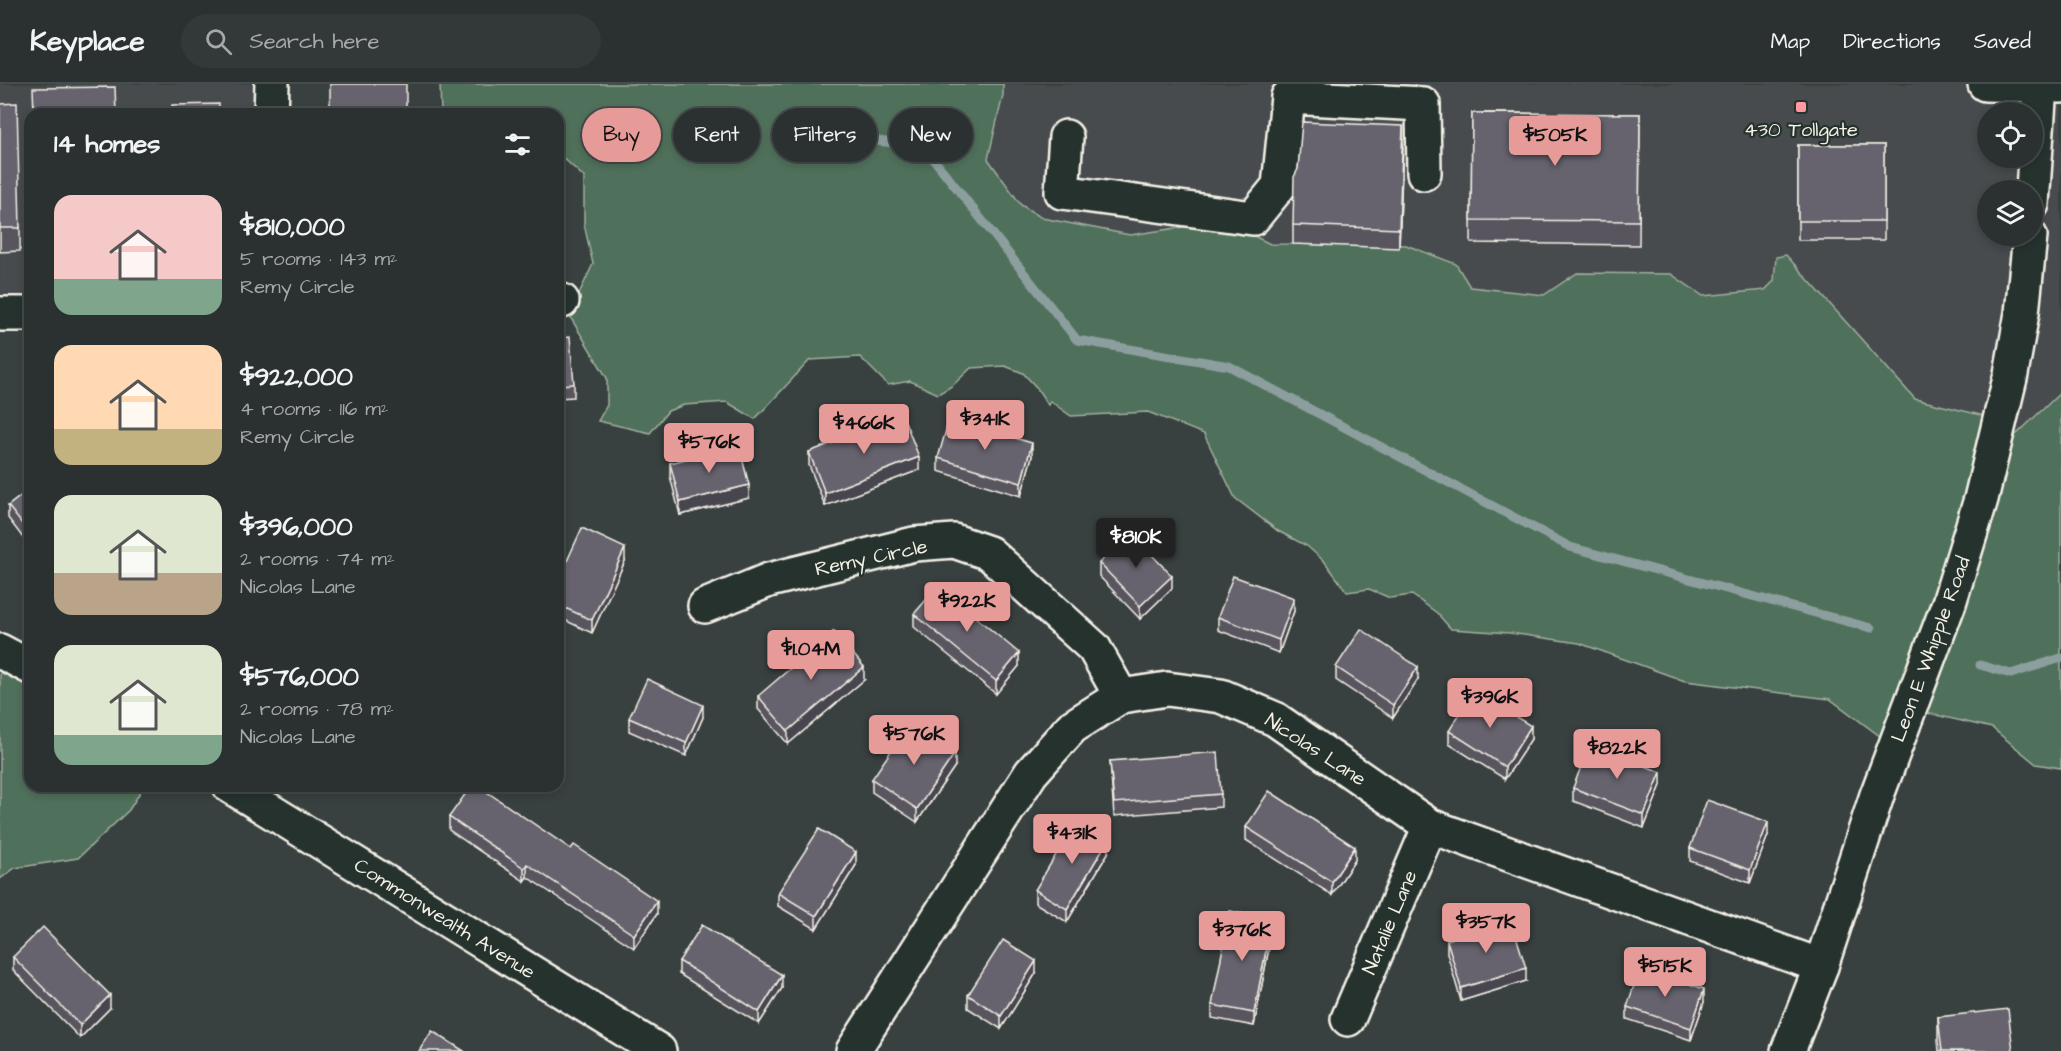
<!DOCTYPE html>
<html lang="en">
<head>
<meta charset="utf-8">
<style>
	body { margin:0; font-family:"Architects Daughter",sans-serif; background:#333938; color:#f1f3f6; height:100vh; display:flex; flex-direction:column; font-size:22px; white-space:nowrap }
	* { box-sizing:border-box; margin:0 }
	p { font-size:20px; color:#a6a9ab }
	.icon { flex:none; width:33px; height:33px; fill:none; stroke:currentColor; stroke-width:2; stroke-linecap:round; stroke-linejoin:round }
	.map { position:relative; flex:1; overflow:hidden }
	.drawer { position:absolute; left:24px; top:24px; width:540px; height:684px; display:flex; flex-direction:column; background:#2b3130; border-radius:18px; box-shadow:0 3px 9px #0003,0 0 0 2px #474c4c }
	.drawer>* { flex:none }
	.guide { position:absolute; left:582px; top:24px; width:570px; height:54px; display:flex; gap:12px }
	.controls { position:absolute; left:1977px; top:18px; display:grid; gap:12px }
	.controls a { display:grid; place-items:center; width:66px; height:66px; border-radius:50%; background:#2b3130; box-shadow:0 3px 9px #0003,0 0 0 2px #474c4c; font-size:30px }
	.price { position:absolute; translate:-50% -51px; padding:0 14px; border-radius:6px; background:#e69b98; color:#111; font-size:20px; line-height:39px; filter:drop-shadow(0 2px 3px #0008) }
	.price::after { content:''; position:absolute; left:50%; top:36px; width:18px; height:14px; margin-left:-9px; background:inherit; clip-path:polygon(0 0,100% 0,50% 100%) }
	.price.current { background:#222; color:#fff }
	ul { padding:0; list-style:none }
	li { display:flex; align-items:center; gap:18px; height:150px; padding:0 30px }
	li span { display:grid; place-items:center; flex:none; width:168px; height:120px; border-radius:18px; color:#555 }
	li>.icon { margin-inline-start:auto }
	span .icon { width:72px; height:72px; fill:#fffc; stroke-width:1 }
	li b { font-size:26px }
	h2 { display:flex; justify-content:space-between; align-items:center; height:72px; padding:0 30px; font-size:26px }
	.tag { padding:0 21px; border-radius:27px; background:#2b3130; box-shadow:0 3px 9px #0003,0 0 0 2px #474c4c; font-size:21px; line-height:54px }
	.tag.current { background:#e69b98; color:#111 }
	header { display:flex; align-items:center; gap:36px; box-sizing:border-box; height:84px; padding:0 30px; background:#2b3130; border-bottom:2px solid #474c4c }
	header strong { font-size:28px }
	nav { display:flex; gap:33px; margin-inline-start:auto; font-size:21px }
	.search { width:420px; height:54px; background:#333938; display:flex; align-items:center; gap:15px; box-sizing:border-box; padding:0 21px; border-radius:33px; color:#a6a9ab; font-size:22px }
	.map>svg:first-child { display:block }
	.built { fill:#464b4e; fill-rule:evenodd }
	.green { fill:#4f705a; stroke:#a2b0a1; stroke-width:1.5 }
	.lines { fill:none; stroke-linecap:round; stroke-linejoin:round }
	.stream { stroke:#8c9f9e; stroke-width:9 }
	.minor-casing { stroke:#f4f1e8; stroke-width:38 }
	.major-casing { stroke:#f4f1e8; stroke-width:38 }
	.minor { stroke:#26332d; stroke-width:33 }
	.major { stroke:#26332d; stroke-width:33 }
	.wall { fill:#58555f; stroke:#f4f1e8; stroke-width:1.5 }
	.shaded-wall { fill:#47454d; stroke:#f4f1e8; stroke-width:1.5 }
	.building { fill:#66636e; stroke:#f4f1e8; stroke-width:1.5 }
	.poi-dot { fill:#ff9aa2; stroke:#26332d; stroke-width:2 }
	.labels { text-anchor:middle; stroke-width:4.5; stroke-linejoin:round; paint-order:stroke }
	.poi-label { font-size:20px; fill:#f4f1e8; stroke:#26332d }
	.street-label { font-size:20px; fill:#f4f1e8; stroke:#26332d }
</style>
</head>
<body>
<header>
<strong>Keyplace</strong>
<div class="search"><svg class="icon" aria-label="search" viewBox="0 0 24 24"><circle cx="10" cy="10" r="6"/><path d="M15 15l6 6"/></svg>Search here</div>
<nav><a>Map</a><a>Directions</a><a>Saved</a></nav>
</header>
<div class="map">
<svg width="2061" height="967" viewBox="0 0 2061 967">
	<rect width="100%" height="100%" fill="#394140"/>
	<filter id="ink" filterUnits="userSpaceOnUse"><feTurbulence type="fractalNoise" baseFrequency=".0167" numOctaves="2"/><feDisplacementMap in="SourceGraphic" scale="12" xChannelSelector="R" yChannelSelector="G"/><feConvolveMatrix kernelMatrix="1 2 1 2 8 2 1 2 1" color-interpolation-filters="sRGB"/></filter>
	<g filter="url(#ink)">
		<!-- built -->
		<g class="built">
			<path d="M0 0H270L272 30H30V245L0 244Z"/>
			<path d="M1003 0H2061V308L1996 370 2001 336 1915 315 1786 171 1776 173 1774 197 1765 206 1703 212 1671 190 1577 189 1544 211 1470 203 1456 180 1406 161 1270 160 1224 137 1130 151 1042 134 1021 121 988 75 1003 11ZM1988 28H2032V74H1988ZM1988 106H2032V152H1988Z"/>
		</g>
		<!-- green -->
		<g class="green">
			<path d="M440 0H1003V11L988 75 1021 121 1042 134 1130 151 1224 137 1270 160 1406 161 1456 180 1470 203 1544 211 1577 189 1671 190 1703 212 1765 206 1774 197 1776 173 1786 171 1915 315 2001 336 1997 369 2061 308V684L2036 680 1992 644 1923 628 1904 670 1830 615 1685 597 1579 559 1510 549 1451 545 1437 529 1412 511 1390 514 1369 505 1347 508 1325 478 1307 462 1278 447 1235 414 1204 350 1148 328 1071 332 1050 317 1048 321 1037 304 1023 289 1005 282 971 284 952 302 938 310 910 297 888 301 860 273 810 276 755 335 727 318 684 321 668 327 650 349 598 337 607 321V294L569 231 593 180 584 140V93L558 69V30H441Z"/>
			<path d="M0 563 30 580V702H144L129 726 78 774 15 784 0 795Z"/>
		</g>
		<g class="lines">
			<!-- stream -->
			<g class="stream">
				<path d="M816 49 924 63 1077 256 1229 282 1570 463 1871 544"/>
				<path d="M1980 581 2011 590 2061 574"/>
			</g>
			<!-- minor casing -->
			<g class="minor-casing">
				<g id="minor">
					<path d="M271 30 272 0"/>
					<path d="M1066 53 1062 108 1253 134 1279 102 1288 13 1423 20 1424 89"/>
					<path d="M2032 120 2040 2"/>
					<path d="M558 217H562"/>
					<path d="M0 230H30"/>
					<path d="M705 522 769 496 914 460 954 457 989 469 1094 564 1121 612"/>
					<path d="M0 567 30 583"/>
					<path d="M230 702 659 967"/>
					<path d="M1348 935 1430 742"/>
					<path d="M853 967 1031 689 1072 643 1121 612 1167 605 1221 612 1275 635 1430 742 1821 882"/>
					<path d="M1788 967 1821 882 1877 711 1949 519 1981 415 2011 290 2022 229 2030 152"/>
				</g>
			</g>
			<!-- major casing -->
			<g class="major-casing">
				<path id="major" d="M1985 0 2061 2"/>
			</g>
			<!-- minor -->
			<use href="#minor" class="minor"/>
			<!-- major -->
			<use href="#major" class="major"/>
		</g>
		<!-- wall -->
		<g class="wall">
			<path d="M0 20 20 144V167L0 168Z"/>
			<path d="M1472 29 1640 30 1639 161 1471 159Z"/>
			<path d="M1403 60 1399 164 1293 160V141Z"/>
			<rect x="1798" y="61" width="86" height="95"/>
			<path d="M558 254 574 300V313L558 314Z"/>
			<path d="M809 368 919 386 825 422 809 381Z"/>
			<path d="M1032 372 1021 412 938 387V374Z"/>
			<path d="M670 379 749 414 680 431 670 392Z"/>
			<path d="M30 405V463L8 434V422Z"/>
			<path d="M625 477 592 549 558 533V497Z"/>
			<path d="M1099 479 1172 504 1140 535 1099 492Z"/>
			<path d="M1294 527 1279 569 1218 546V533Z"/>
			<path d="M914 530 1019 582 996 610 914 543Z"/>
			<path d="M1336 583 1418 595 1393 634 1336 596Z"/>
			<path d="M864 596 788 660 758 625V612Z"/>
			<path d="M703 633 686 672 629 647V634Z"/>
			<path d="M1449 647 1531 655 1505 695 1449 660Z"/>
			<path d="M1110 677 1221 710V723L1114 732Z"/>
			<path d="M955 682 917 738 872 708V695Z"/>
			<path d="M1661 701 1644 744 1573 717V704Z"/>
			<path d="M449 733 571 765 657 830 634 864 527 793 524 797 449 746Z"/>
			<path d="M1246 743 1355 776 1332 811 1246 756Z"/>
			<path d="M1768 751 1750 799 1690 777V764Z"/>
			<path d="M1108 769 1067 838 1035 819V806Z"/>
			<path d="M856 781 816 845 778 822V809Z"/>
			<path d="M1272 848 1254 942 1212 934V921Z"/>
			<path d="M1447 856 1526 897 1461 917 1447 869Z"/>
			<path d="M13 873 110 924 80 954 13 886Z"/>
			<path d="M679 877 782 904 759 940 679 890Z"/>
			<path d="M1036 889 1001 945 968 924V911Z"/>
			<path d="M1704 918 1691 956 1627 935V923Z"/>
			<path d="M1938 933 2013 967H1939L1938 957Z"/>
		</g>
		<!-- shaded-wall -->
		<g class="shaded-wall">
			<path d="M1403 42V60L1399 164V145Z"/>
			<path d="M1032 359V372L1021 412V399Z"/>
			<path d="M919 373V386L825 422V409Z"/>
			<path d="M749 401V414L680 431V418Z"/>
			<path d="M625 464V477L592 549V536Z"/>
			<path d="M1172 492V504L1140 535V522Z"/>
			<path d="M1294 514V527L1279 569V556Z"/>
			<path d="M1019 569V582L996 610V597Z"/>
			<path d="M864 583V596L788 660V647Z"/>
			<path d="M1418 583V595L1393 634V621Z"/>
			<path d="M703 621V633L686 672V659Z"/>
			<path d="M1531 642V655L1505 695V683Z"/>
			<path d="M955 669V682L917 738V725Z"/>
			<path d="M1661 688V701L1644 744V731Z"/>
			<path d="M1768 738V751L1750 799V786Z"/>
			<path d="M1108 756V769L1067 838V825Z"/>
			<path d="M1355 763V776L1332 811V798Z"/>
			<path d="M856 768V781L816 845V832Z"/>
			<path d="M527 780V793L524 797V784Z"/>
			<path d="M657 817V830L634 864V851Z"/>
			<path d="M1272 835V848L1254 942V929Z"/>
			<path d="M1036 877V889L1001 945V932Z"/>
			<path d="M1526 884V897L1461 917V904Z"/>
			<path d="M782 891V904L759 940V928Z"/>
			<path d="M1704 905V918L1691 956V944Z"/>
			<path d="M110 911V924L80 954V941Z"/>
		</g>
		<!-- building -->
		<g class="building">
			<rect x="330" y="0" width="76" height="30"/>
			<path d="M115 3 116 30H34L33 4Z"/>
			<path d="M17 19 20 144H0V20Z"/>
			<path d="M219 20V30H172V21Z"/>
			<path d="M1472 29 1640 30 1639 137 1471 136Z"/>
			<path d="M1302 38 1403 42 1399 145 1293 141 1294 93 1298 85Z"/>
			<rect x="1798" y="61" width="86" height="76"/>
			<path d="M570 253 574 300 558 301V254Z"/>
			<path d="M903 332 919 373 825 409 809 368Z"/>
			<path d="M949 335 1032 359 1021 399 938 374Z"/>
			<path d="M739 362 749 401 680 418 670 379Z"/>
			<path d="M30 405V450L8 422Z"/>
			<path d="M582 444 625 464 592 536 558 521V497Z"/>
			<path d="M1131 449 1172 492 1140 522 1099 479Z"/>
			<path d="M1233 492 1294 514 1279 556 1218 533Z"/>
			<path d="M938 502 1019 569 996 597 914 530Z"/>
			<path d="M1361 545 1418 583 1393 621 1336 583Z"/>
			<path d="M834 547 864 583 788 647 758 612Z"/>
			<path d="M647 595 703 621 686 659 629 634Z"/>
			<path d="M1474 607 1531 642 1505 683 1449 647Z"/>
			<path d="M910 639 955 669 917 725 872 695Z"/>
			<path d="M1589 661 1661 688 1644 731 1573 704Z"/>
			<path d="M1218 668 1221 710 1114 719 1110 677Z"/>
			<path d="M471 702H478L571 765 574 761 657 817 634 851 527 780 524 784 449 733Z"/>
			<path d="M1269 707 1355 763 1332 798 1246 743Z"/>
			<path d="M1707 716 1768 738 1750 786 1690 764Z"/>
			<path d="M1076 737 1108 756 1067 825 1035 806Z"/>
			<path d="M819 745 856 768 816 832 778 809Z"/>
			<path d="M1230 827 1272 835 1254 929 1212 921Z"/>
			<path d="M1511 836 1526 884 1461 904 1447 856Z"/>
			<path d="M702 841 782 891 759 928 679 877Z"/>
			<path d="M43 843 110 911 80 941 13 873Z"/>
			<path d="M1003 856 1036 877 1001 932 968 911Z"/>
			<path d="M1640 883 1704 905 1691 944 1627 923Z"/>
			<path d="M2008 925 2013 967H1942L1938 933Z"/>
			<path d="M432 947 464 967H419Z"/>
		</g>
	</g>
	<!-- markers -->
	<rect class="poi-dot" x="1795" y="17" width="12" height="12" rx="3"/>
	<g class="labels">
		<!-- poi labels -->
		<g class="poi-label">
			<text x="1801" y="52">430 Tollgate</text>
		</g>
		<!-- street labels -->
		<g class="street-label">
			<text transform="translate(871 473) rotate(-12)" y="7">Remy Circle</text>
			<text transform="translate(1930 565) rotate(-70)" y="7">Leon E Whipple Road</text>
			<text transform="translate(1316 665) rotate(33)" y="7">Nicolas Lane</text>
			<text transform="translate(445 834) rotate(32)" y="7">Commonwealth Avenue</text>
			<text transform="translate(1389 838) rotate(-67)" y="7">Natalie Lane</text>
		</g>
	</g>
</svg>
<div class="controls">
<a><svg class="icon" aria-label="locate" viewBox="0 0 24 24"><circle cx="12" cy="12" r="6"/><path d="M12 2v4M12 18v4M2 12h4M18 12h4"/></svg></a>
<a><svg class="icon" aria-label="layers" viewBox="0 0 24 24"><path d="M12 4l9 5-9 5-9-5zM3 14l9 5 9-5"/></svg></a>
</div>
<b class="price" style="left:1555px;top:83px">$505K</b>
<b class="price" style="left:985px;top:367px">$341K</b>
<b class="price" style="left:864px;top:371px">$466K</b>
<b class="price" style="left:709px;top:390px">$576K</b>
<b class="price current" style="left:1136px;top:485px">$810K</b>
<b class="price" style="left:967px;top:549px">$922K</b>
<b class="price" style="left:811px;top:597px">$1.04M</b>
<b class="price" style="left:1490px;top:645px">$396K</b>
<b class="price" style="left:914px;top:682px">$576K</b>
<b class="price" style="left:1617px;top:696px">$822K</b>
<b class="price" style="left:1072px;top:781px">$431K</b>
<b class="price" style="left:1486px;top:870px">$357K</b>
<b class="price" style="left:1242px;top:878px">$376K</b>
<b class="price" style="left:1665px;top:914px">$515K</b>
<div class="guide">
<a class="tag current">Buy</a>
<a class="tag">Rent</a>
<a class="tag">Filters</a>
<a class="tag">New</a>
</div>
<section class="drawer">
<h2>14 homes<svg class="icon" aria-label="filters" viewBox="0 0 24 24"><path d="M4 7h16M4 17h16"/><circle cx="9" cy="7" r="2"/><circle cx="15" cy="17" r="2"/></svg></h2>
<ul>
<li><span style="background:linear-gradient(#f6c9c9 70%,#7fa58c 0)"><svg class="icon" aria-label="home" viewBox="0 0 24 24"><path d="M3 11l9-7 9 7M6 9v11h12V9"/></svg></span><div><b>$810,000</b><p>5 rooms · 143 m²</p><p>Remy Circle</p></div></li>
<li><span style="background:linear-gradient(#ffd9b3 70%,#c2b280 0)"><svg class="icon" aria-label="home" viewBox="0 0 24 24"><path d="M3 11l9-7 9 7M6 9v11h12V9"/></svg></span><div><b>$922,000</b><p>4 rooms · 116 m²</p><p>Remy Circle</p></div></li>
<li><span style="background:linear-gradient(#dfe7d0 65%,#b9a48a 0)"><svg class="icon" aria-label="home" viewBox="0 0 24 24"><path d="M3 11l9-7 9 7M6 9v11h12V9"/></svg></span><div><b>$396,000</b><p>2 rooms · 74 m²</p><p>Nicolas Lane</p></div></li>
<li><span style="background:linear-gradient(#dfe7d0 75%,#7fa58c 0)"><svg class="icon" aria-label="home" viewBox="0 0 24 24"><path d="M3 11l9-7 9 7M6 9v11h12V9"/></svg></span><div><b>$576,000</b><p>2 rooms · 78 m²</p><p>Nicolas Lane</p></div></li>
</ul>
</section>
</div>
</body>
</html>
